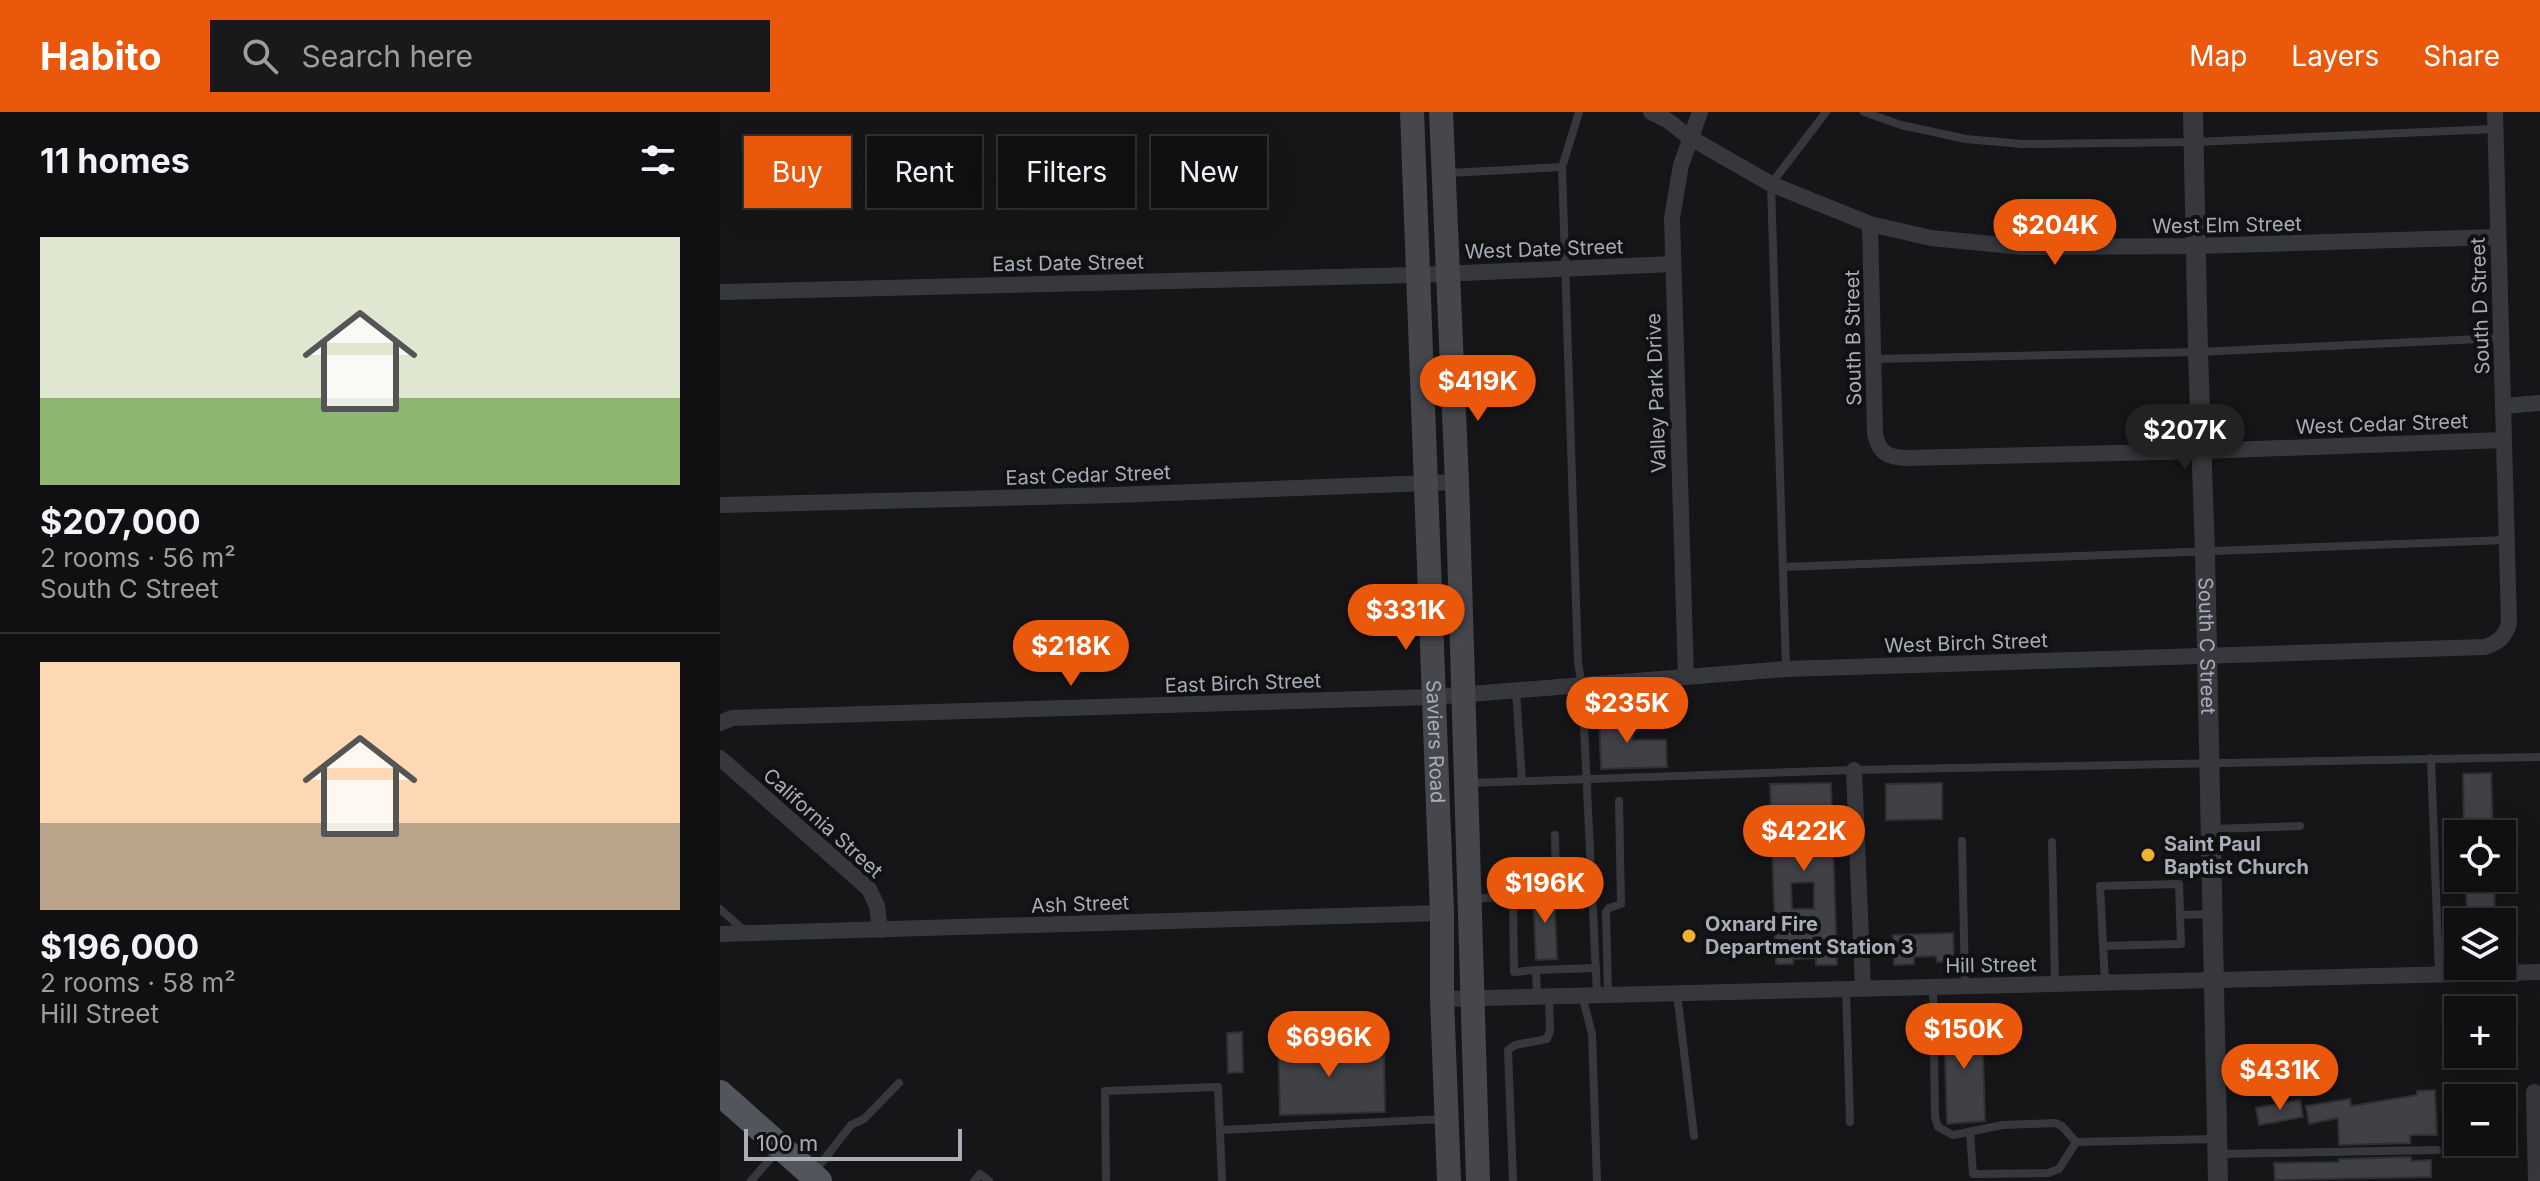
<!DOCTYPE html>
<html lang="en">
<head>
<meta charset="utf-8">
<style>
	body { margin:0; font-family:Inter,sans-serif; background:#19191b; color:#f1f3f6; height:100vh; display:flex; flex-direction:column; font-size:30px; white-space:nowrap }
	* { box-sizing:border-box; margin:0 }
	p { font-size:26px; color:#9c9d9f }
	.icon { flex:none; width:44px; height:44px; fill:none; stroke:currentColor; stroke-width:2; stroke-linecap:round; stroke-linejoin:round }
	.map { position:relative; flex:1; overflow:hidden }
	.side { display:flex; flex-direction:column; background:#101012; width:720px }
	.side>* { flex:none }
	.hud { position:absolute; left:24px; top:24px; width:760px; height:72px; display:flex; gap:16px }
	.fabs { position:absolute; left:1724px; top:708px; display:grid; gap:16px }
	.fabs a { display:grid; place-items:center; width:72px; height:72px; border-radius:0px; background:#101012; box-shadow:0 8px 32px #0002,0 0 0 2px #303032; font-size:40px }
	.scale { position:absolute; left:24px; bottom:20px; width:218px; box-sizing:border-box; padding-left:8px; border:4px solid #a8adb8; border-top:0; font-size:22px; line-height:28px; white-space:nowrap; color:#a8adb8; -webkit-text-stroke:6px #111113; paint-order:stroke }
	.price { position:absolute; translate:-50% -68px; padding:0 18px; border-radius:28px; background:#ea580c; color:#fff; font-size:26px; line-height:52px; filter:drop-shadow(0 2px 4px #0008) }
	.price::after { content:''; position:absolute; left:50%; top:48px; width:24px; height:18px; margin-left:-12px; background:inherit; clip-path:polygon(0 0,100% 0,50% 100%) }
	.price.on { background:#222; color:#fff }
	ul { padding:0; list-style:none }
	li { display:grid; align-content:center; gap:16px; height:424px; padding:0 40px }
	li+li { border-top:2px solid #303032 }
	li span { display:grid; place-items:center; height:248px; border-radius:0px; color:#555 }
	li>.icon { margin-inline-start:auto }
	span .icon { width:144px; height:144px; fill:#fffc; stroke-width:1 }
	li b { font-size:34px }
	h2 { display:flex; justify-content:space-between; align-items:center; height:96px; padding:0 40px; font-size:34px }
	.tag { padding:0 28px; border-radius:0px; background:#101012; box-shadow:0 8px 32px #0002,0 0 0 2px #303032; font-size:28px; line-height:72px }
	.tag.on { background:#ea580c; color:#fff }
	header { display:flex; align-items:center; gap:48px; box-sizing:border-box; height:112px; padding:0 40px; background:#ea580c; color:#fff }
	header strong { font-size:38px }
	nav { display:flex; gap:44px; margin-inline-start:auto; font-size:28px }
	.search { width:560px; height:72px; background:#19191b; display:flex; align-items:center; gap:20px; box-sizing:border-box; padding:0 28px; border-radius:0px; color:#9c9d9f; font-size:30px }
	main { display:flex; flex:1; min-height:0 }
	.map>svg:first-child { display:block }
	.building { fill:#404145; stroke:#303034; stroke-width:2; fill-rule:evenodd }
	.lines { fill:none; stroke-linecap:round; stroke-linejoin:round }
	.service { stroke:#37383d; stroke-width:8 }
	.minor { stroke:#37383d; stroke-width:16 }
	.tertiary { stroke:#37383d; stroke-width:20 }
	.secondary { stroke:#45474d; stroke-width:24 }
	.primary { stroke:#53555c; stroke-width:26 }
	.poi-dot { fill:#f2b134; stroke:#111113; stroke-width:3 }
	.labels { text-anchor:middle; stroke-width:8; stroke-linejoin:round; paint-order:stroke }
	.street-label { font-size:20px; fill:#a8adb8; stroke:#111113 }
	.poi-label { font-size:20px; font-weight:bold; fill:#a8adb8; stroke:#111113; text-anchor:start }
</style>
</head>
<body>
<header>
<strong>Habito</strong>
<div class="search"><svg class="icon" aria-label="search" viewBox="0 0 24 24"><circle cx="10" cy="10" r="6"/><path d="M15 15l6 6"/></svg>Search here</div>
<nav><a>Map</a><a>Layers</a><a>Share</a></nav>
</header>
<main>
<section class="side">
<h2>11 homes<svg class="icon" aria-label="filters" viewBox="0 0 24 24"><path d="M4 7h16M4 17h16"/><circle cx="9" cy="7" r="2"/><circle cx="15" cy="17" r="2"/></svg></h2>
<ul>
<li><span style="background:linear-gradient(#dfe7d0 65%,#8fb573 0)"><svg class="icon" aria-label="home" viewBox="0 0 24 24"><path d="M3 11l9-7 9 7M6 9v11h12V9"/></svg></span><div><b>$207,000</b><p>2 rooms · 56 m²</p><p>South C Street</p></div></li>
<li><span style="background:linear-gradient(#ffd9b3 65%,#b9a48a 0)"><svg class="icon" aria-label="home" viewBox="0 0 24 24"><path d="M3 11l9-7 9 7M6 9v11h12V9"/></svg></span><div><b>$196,000</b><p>2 rooms · 58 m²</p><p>Hill Street</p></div></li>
</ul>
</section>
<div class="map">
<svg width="1820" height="1069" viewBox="0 0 1820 1069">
	<rect width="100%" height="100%" fill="#161618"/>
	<!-- building -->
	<g class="building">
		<path d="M912 600 913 628H946L947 655 881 657 879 601Z"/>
		<path d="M1771 661 1773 722H1744L1743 662Z"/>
		<path d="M1111 671 1117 853H1096V846L1073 847V852H1056L1050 672ZM1069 694H1091L1092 721H1070ZM1094 770V797H1072L1071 771Z"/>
		<path d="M1222 671V707L1166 708V672Z"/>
		<path d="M1746 766H1774L1775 810H1747Z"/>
		<path d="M834 778 837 847 816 848 813 779Z"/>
		<path d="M1233 821 1234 849 1217 850 1216 844 1194 845V852L1174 853 1173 823Z"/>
		<path d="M1262 906 1265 1009 1227 1012 1224 907Z"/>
		<path d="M522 920 523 960 508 961 507 921Z"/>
		<path d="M622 928V941L664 940 665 1000 560 1003 558 930Z"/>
		<path d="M1715 978 1717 1023H1690V1031L1619 1033 1618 1006 1589 1012 1586 994 1630 987 1631 994 1697 983V979Z"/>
		<path d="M1580 988 1583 1005 1539 1013 1536 996Z"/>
		<path d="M1691 1045V1049L1711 1048V1065L1555 1068 1554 1051 1619 1050V1047Z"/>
	</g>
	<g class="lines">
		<!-- service -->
		<g class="service">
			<path d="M859 0 842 55 858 551 862 574 877 882"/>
			<path d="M1144 0 1181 13 1246 27 1302 32 1474 30 1775 17"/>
			<path d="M728 61 842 55"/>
			<path d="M1154 247 1478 240 1781 226"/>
			<path d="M1063 455 1786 428"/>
			<path d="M1066 556 1051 72 1106 0"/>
			<path d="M796 579 802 669"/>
			<path d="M1711 646 1719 862"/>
			<path d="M749 671 1134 658 1820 645"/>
			<path d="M1492 717 1580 714"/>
			<path d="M1242 729 1245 873"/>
			<path d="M1332 730 1335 871"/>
			<path d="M836 771 871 770"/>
			<path d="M793 784 792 773 836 771 835 723"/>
			<path d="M753 787 793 784 794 860 816 858 817 884"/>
			<path d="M0 797 27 821"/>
			<path d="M1383 834 1461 832 1460 803"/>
			<path d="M816 858 876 856"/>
			<path d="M1385 870 1380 774 1459 772 1460 803 1491 802"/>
			<path d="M1213 874 1215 1005 1218 1015 1233 1023 1283 1013 1335 1011 1342 1014 1356 1030"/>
			<path d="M1126 876 1130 1010"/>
			<path d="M957 881 974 1024"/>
			<path d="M888 882 886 800 889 796 901 792 899 689"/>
			<path d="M862 883 872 922 877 1069"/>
			<path d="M501 1018 722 1007"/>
			<path d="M1250 1020 1253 1062 1328 1061 1339 1057 1356 1030"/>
			<path d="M1356 1030 1496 1027"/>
			<path d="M1498 1042 1717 1038"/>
			<path d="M95 1059 131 1013 144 1007 179 971"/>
			<path d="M31 1069 58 1038"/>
			<path d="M254 1069 260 1062 269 1069"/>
			<path d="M386 1069 385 979 498 975 502 1069"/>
			<path d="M793 1069 788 938 795 933 827 927 830 919 829 884"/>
		</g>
		<!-- minor -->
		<g class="minor">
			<path d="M931 0 947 8 969 25 1051 72 1150 112 1211 126 1303 135 1477 134 1778 125"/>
			<path d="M1150 112 1155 321C1158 340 1167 345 1185 346L1482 339 1783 328"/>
			<path d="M0 180 697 163 953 152"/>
			<path d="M1783 294 1820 291"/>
			<path d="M0 393 395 383 737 370"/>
			<path d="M966 565 952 106 961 53 980 0"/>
			<path d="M0 611 12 606 712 585 1066 557 1765 535C1779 530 1785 525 1789 511L1775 0"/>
			<path d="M0 646 149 777 157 794 160 818"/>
			<path d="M1134 658 1143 875"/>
			<path d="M0 822 722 801"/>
			<path d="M722 887 1820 860"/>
			<path d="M1814 980 1816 1069"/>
		</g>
		<!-- tertiary -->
		<path class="tertiary" id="s1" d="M1473 0 1478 240 1485 441 1498 1069"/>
		<!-- secondary -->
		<g class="secondary">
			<path id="s2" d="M692 0 722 801V887L729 1069"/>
			<path d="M721 0 737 370 758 1069"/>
		</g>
		<!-- primary -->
		<path class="primary" d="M0 981 99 1069"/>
	</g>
	<!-- markers -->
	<g class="poi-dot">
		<circle cx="1428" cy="743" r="8"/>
		<circle cx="969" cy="824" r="8"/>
	</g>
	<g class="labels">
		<!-- street labels -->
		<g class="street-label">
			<text transform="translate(1507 113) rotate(-1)" y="7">West Elm Street</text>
			<text transform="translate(824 137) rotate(-2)" y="7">West Date Street</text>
			<text transform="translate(348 151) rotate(-1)" y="7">East Date Street</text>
			<text transform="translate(1760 194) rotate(-92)" y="7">South D Street</text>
			<text transform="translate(1133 226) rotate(-91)" y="7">South B Street</text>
			<text transform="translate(936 281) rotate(-92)" y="7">Valley Park Drive</text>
			<text transform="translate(1662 312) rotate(-2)" y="7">West Cedar Street</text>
			<text transform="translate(368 363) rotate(-2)" y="7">East Cedar Street</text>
			<text transform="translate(1246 531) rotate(-2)" y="7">West Birch Street</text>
			<text dy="7" stroke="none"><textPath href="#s1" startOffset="534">South C Street</textPath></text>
			<text transform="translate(523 571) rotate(-2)" y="7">East Birch Street</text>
			<text dy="7" stroke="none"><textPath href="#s2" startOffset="630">Saviers Road</textPath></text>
			<text transform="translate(103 711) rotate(42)" y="7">California Street</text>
			<text transform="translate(360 792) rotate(-2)" y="7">Ash Street</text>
			<text transform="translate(1271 853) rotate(-1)" y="7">Hill Street</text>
		</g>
		<!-- poi labels -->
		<g class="poi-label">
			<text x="1444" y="739">Saint Paul<tspan x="1444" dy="23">Baptist Church</tspan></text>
			<text x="985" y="819">Oxnard Fire<tspan x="985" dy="23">Department Station 3</tspan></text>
		</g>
	</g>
</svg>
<div class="fabs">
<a><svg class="icon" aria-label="locate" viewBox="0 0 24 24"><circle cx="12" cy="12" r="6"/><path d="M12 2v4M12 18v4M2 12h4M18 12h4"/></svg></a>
<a><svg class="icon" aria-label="layers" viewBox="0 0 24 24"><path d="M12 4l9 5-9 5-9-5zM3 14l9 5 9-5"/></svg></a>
<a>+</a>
<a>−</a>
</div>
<div class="scale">100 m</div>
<b class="price" style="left:1335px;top:155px">$204K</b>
<b class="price" style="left:758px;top:311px">$419K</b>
<b class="price on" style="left:1465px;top:360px">$207K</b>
<b class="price" style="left:686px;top:540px">$331K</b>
<b class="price" style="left:351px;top:576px">$218K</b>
<b class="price" style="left:907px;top:633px">$235K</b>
<b class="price" style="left:1084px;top:761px">$422K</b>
<b class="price" style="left:825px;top:813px">$196K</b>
<b class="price" style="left:1244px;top:959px">$150K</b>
<b class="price" style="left:609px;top:967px">$696K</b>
<b class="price" style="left:1560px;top:1000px">$431K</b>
<div class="hud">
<a class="tag on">Buy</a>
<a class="tag">Rent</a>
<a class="tag">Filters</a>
<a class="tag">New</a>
</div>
</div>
</main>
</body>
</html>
